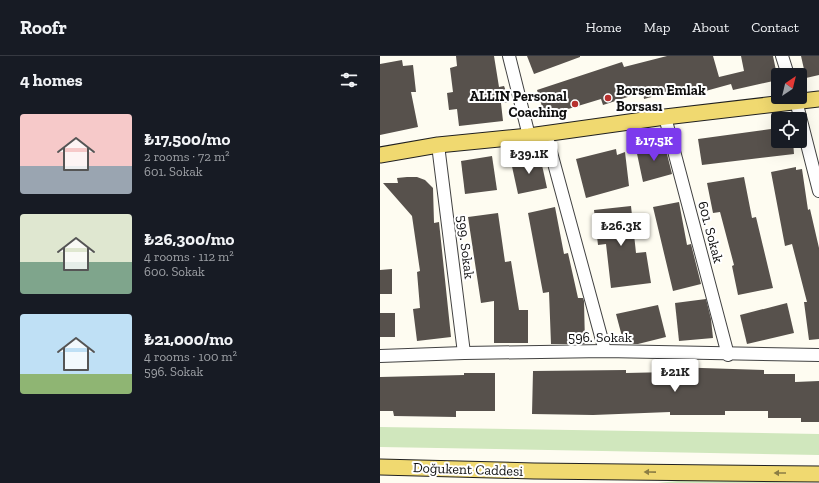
<!DOCTYPE html>
<html lang="en">
<head>
<meta charset="utf-8">
<style>
	body { margin:0; font-family:"Zilla Slab",serif; background:#20242c; color:#f1f3f6; height:100vh; display:flex; flex-direction:column; font-size:15px; white-space:nowrap }
	* { box-sizing:border-box; margin:0 }
	p { font-size:13px; color:#9ea1a6 }
	.icon { flex:none; width:22px; height:22px; fill:none; stroke:currentColor; stroke-width:2; stroke-linecap:round; stroke-linejoin:round }
	.map { position:relative; flex:1; overflow:hidden }
	.details { display:flex; flex-direction:column; background:#171b24; width:380px }
	.details>* { flex:none }
	.needle { width:26px; rotate:35deg }
	.tools { position:absolute; left:391px; top:12px; display:grid; gap:8px }
	.tools a { display:grid; place-items:center; width:36px; height:36px; border-radius:4px; background:#171b24; box-shadow:0 4px 16px #0002; font-size:20px }
	.price { position:absolute; translate:-50% -34px; padding:0 9px; border-radius:4px; background:#fff; color:#222; font-size:13px; line-height:26px; filter:drop-shadow(0 1px 2px #0008) }
	.price::after { content:''; position:absolute; left:50%; top:24px; width:12px; height:9px; margin-left:-6px; background:inherit; clip-path:polygon(0 0,100% 0,50% 100%) }
	.price.selected { background:#7c3aed; color:#fff }
	ul { padding:0; list-style:none }
	li { display:flex; align-items:center; gap:12px; height:100px; padding:0 20px }
	li span { display:grid; place-items:center; flex:none; width:112px; height:80px; border-radius:4px; color:#555 }
	li>.icon { margin-inline-start:auto }
	span .icon { width:48px; height:48px; fill:#fffc; stroke-width:1 }
	li b { font-size:17px }
	h2 { display:flex; justify-content:space-between; align-items:center; height:48px; padding:0 20px; font-size:17px }
	header { display:flex; align-items:center; gap:24px; box-sizing:border-box; height:56px; padding:0 20px; background:#171b24; border-bottom:1px solid #363941 }
	header strong { font-size:19px }
	nav { display:flex; gap:22px; margin-inline-start:auto; font-size:14px }
	main { display:flex; flex:1; min-height:0 }
	.map>svg:first-child { display:block }
	.green { fill:#d0e7bd }
	.building { fill:#57514c }
	.lines { fill:none; stroke-linecap:round; stroke-linejoin:round }
	.minor-casing { stroke:#424242; stroke-width:14 }
	.major-casing { stroke:#202020; stroke-width:17 }
	.minor { stroke:#fff; stroke-width:12 }
	.major { stroke:#f0d970; stroke-width:15 }
	.oneway { fill:#8b7e44 }
	.poi-dot { fill:#b7312f; stroke:#fff; stroke-width:1.5 }
	.labels { text-anchor:middle; stroke-width:4; stroke-linejoin:round; paint-order:stroke }
	.poi-label { font-size:14px; font-weight:bold; fill:#0f0f0f; stroke:#fff; text-anchor:start }
	.street-label { font-size:14px; fill:#0f0f0f; stroke:#fff }
</style>
</head>
<body>
<header>
<strong>Roofr</strong>
<nav><a>Home</a><a>Map</a><a>About</a><a>Contact</a></nav>
</header>
<main>
<section class="details">
<h2>4 homes<svg class="icon" aria-label="filters" viewBox="0 0 24 24"><path d="M4 7h16M4 17h16"/><circle cx="9" cy="7" r="2"/><circle cx="15" cy="17" r="2"/></svg></h2>
<ul>
<li><span style="background:linear-gradient(#f6c9c9 65%,#9aa5b1 0)"><svg class="icon" aria-label="home" viewBox="0 0 24 24"><path d="M3 11l9-7 9 7M6 9v11h12V9"/></svg></span><div><b>₺17,500/mo</b><p>2 rooms · 72 m²</p><p>601. Sokak</p></div></li>
<li><span style="background:linear-gradient(#dfe7d0 60%,#7fa58c 0)"><svg class="icon" aria-label="home" viewBox="0 0 24 24"><path d="M3 11l9-7 9 7M6 9v11h12V9"/></svg></span><div><b>₺26,300/mo</b><p>4 rooms · 112 m²</p><p>600. Sokak</p></div></li>
<li><span style="background:linear-gradient(#bfe0f5 75%,#8fb573 0)"><svg class="icon" aria-label="home" viewBox="0 0 24 24"><path d="M3 11l9-7 9 7M6 9v11h12V9"/></svg></span><div><b>₺21,000/mo</b><p>4 rooms · 100 m²</p><p>596. Sokak</p></div></li>
</ul>
</section>
<div class="map">
<svg width="439" height="427" viewBox="0 0 439 427">
	<rect width="100%" height="100%" fill="#fefcf1"/>
	<!-- green -->
	<g class="green">
		<path d="M0 371 439 378V399L0 391Z"/>
		<path d="M307 424 439 427H278Z"/>
	</g>
	<!-- building -->
	<g class="building">
		<path d="M76 0H114L119 31 124 30 130 46 121 47 123 65 79 70 77 53 69 54 67 37 73 36 70 12 77 10Z"/>
		<path d="M147 0H200V1L154 18Z"/>
		<path d="M287 0H333L339 21 364 15 361 0H393L398 24 353 34 351 28 311 39 309 31 264 43 263 36 223 49 221 43 165 60 157 34 242 6 244 11Z"/>
		<path d="M421 0H439V19L426 22Z"/>
		<path d="M22 4 23 10 33 9 36 36H31L38 71 0 79V8Z"/>
		<path d="M398 72V85H413L414 98 322 109 318 83Z"/>
		<path d="M284 86 292 118 263 126 256 93Z"/>
		<path d="M236 93 237 99 245 96 249 130 206 142 196 103Z"/>
		<path d="M112 100 117 134 85 138 81 105Z"/>
		<path d="M160 100 167 132 138 138 131 106Z"/>
		<path d="M416 111V114L422 113 428 154 430 153 439 192V283L429 284 424 246H427L412 188 405 190 391 116Z"/>
		<path d="M27 121H37L45 124 53 132 54 167 59 166 71 281 37 285 33 253 40 252 37 216 40 215 32 160 3 127H18L17 122Z"/>
		<path d="M364 121 372 162 376 161 393 232 358 239 352 210 354 209 340 156 333 157 327 127Z"/>
		<path d="M299 146 307 189 311 188 321 228 293 235 273 151Z"/>
		<path d="M251 150 256 197 266 196 271 227 231 232 226 188 218 189 214 154Z"/>
		<path d="M175 151 184 198 188 197 198 242H203L204 245 205 288H171L169 236 163 237 148 157Z"/>
		<path d="M118 157 125 206 131 205 139 254H148V287H114V245L101 247 88 161Z"/>
		<path d="M12 213V238H0V214Z"/>
		<path d="M326 243 331 263 333 282 299 285 295 247Z"/>
		<path d="M407 247 414 277 367 288 360 259Z"/>
		<path d="M278 249 286 281 258 288H244L236 258Z"/>
		<rect x="0" y="257" width="15" height="24"/>
		<path d="M291 311 384 314V318H415V326L439 325V366H421V362H388V355H345V359H290V356L213 359 152 358 153 315 246 314V317L291 316Z"/>
		<path d="M84 317H115V355H76V361L14 360 13 355H0V321L84 319Z"/>
	</g>
	<g class="lines">
		<!-- minor casing -->
		<g class="minor-casing">
			<g id="minor">
				<path d="M129 0 149 80"/>
				<path d="M402 0 408 19"/>
				<path d="M415 41 439 135"/>
				<path d="M285 61 348 299"/>
				<path d="M166 78 225 295"/>
				<path d="M58 89 84 297"/>
				<path d="M0 300 84 297 225 295 439 299"/>
			</g>
		</g>
		<!-- major casing -->
		<g class="major-casing">
			<g id="major">
				<path d="M0 99 58 89 149 80 285 61 439 43"/>
				<path d="M0 411 154 415 439 418"/>
			</g>
		</g>
		<!-- minor -->
		<use href="#minor" class="minor"/>
		<!-- major -->
		<use href="#major" class="major"/>
	</g>
	<!-- one-way arrows -->
	<defs><path id="oneway-solid" d="M-6-.8H1V-3.2L6.5 0L1 3.2V.8H-6Z"/></defs>
	<g class="oneway">
		<use href="#oneway-solid" transform="translate(270 416) rotate(-179)"/>
		<use href="#oneway-solid" transform="translate(400 417) rotate(-180)"/>
	</g>
	<!-- markers -->
	<g class="poi-dot">
		<circle cx="228" cy="42" r="4"/>
		<circle cx="195" cy="48" r="4"/>
	</g>
	<g class="labels">
		<!-- poi labels -->
		<g class="poi-label">
			<text x="236" y="39">Borsem Emlak<tspan x="236" dy="16">Borsası</tspan></text>
			<text x="187" y="45" text-anchor="end">ALLIN Personal<tspan x="187" dy="16">Coaching</tspan></text>
		</g>
		<!-- street labels -->
		<g class="street-label">
			<text transform="translate(331 176) rotate(75)" y="5">601. Sokak</text>
			<text transform="translate(86 191) rotate(83)" y="5">599. Sokak</text>
			<text x="220" y="286">596. Sokak</text>
			<text transform="translate(88 413) rotate(2)" y="5">Doğukent Caddesi</text>
		</g>
	</g>
</svg>
<div class="tools">
<a><svg class="needle" viewBox="-14 -14 28 28"><path d="M0-13l5 13h-10z" fill="#e53935"/><path d="M0 13l5-13h-10z" fill="#9ea1a6"/></svg></a>
<a><svg class="icon" aria-label="locate" viewBox="0 0 24 24"><circle cx="12" cy="12" r="6"/><path d="M12 2v4M12 18v4M2 12h4M18 12h4"/></svg></a>
</div>
<b class="price selected" style="left:274px;top:106px">₺17.5K</b>
<b class="price" style="left:149px;top:119px">₺39.1K</b>
<b class="price" style="left:241px;top:191px">₺26.3K</b>
<b class="price" style="left:295px;top:337px">₺21K</b>
</div>
</main>
</body>
</html>
